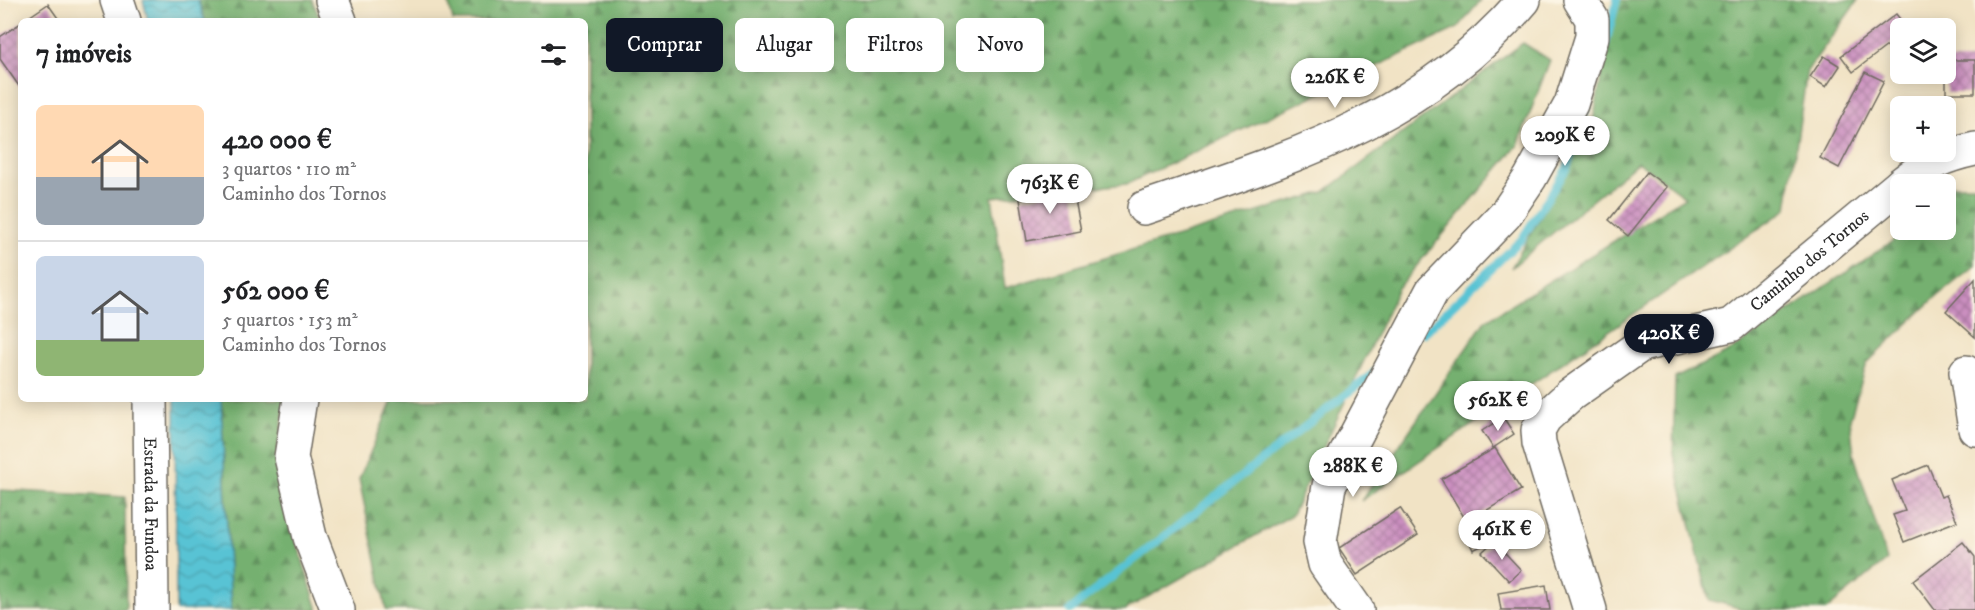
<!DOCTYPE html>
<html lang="pt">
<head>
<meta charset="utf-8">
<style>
	body { margin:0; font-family:"IM FELL DW Pica",serif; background:#f6f6f6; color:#202124; height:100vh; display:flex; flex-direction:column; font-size:22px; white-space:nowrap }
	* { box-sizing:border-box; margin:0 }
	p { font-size:20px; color:#757577 }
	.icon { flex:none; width:33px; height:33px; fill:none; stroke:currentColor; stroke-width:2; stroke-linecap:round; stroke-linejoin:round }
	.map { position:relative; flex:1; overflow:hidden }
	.details { position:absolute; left:18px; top:18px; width:570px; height:384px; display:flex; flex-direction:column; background:#fff; border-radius:9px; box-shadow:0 3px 15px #0003 }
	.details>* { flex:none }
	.banner { position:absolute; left:606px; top:18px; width:570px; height:54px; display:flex; gap:12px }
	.fabs { position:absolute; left:1890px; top:18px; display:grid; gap:12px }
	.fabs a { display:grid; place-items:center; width:66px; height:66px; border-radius:9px; background:#fff; box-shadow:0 3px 15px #0003; font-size:30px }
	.price { position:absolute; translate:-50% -51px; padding:0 14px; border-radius:21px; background:#fff; color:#222; font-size:20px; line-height:39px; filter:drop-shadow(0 2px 3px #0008) }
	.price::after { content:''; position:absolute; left:50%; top:36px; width:18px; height:14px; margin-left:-9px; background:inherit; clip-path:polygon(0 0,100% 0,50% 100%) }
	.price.current { background:#111827; color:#fff }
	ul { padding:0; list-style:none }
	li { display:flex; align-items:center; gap:18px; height:150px; padding:0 18px }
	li+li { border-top:2px solid #e0e0e0 }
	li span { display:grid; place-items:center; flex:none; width:168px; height:120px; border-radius:9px; color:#555 }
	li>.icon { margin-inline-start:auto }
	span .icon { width:72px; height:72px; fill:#fffc; stroke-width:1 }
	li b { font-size:26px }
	h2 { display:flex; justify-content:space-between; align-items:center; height:72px; padding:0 18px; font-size:26px }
	.chip { padding:0 21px; border-radius:9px; background:#fff; box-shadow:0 3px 15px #0003; font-size:21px; line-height:54px }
	.chip.current { background:#111827; color:#fff }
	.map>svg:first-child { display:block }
	.forest { fill:url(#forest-firs); stroke:#506e4d; stroke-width:1.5 }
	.water { fill:url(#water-waves); stroke:#427780; stroke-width:1.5 }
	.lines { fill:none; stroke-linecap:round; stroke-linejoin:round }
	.stream { stroke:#59c3d4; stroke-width:8 }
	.building { fill:url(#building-cross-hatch) }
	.minor-casing { stroke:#706b61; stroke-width:36 }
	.major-casing { stroke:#706b61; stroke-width:36 }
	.minor { stroke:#fff; stroke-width:33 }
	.major { stroke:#fff; stroke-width:33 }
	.labels { text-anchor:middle; stroke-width:4.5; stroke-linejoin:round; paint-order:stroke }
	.street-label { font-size:18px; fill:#2b2b2b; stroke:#fcf5e5 }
</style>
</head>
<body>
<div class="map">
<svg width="1975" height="610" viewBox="0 0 1975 610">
	<defs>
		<pattern id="forest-firs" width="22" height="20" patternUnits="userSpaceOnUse" patternTransform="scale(1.5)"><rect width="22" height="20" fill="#74b06f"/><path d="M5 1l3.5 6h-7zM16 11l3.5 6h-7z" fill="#5f8f5b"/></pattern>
		<pattern id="water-waves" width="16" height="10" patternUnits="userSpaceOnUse" patternTransform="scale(1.5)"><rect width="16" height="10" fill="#59c3d4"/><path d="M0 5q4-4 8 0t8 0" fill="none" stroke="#4a9fac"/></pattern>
		<pattern id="building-cross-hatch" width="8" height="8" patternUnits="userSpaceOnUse" patternTransform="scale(1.5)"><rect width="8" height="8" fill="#cb8fc0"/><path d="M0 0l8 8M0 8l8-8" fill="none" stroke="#a5759c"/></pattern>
	</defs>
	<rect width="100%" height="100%" fill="#fcf5e5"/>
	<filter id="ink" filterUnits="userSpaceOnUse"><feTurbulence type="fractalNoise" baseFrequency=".0167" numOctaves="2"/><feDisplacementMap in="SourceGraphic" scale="12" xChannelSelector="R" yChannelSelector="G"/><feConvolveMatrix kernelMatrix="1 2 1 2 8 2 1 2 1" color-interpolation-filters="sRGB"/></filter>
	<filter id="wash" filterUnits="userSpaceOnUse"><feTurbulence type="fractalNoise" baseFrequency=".008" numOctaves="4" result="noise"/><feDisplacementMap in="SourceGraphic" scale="24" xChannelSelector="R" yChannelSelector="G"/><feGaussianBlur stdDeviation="1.35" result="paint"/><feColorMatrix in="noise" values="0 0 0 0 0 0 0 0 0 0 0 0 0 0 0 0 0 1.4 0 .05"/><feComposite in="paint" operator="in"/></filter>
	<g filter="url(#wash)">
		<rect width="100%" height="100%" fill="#f1e3c5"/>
		<!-- forest -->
		<g class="forest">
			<path d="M198 0H312L321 21H205Z"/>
			<path d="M448 0H1481L1458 28 1127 184 992 197 1005 288 1324 192 1523 43 1550 60 1518 145 1398 288 1292 515 1125 610H386L359 479 393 399H585V21H453Z"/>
			<path d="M1615 0H1858L1807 71 1787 209 1361 501 1485 321 1685 197 1638 162 1511 268 1592 127Z"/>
			<path d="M1949 185H1975V266L1936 297 1867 363 1850 419 1854 455 1887 560 1826 610H1746L1709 600 1673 454 1675 378 1730 351 1894 240 1904 230H1946V188Z"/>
			<path d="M221 399H286L276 460 285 504 318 610H231Z"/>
			<path d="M0 490 125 497 126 610H0Z"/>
		</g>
		<!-- water -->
		<g class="water">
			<path d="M143 0H198L205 21H148Z"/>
			<path d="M175 399H221L231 610H176Z"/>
		</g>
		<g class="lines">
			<!-- stream -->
			<g class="stream">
				<path d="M1606 43 1617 0"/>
				<path d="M1424 333 1521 240 1567 168 1588 104"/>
				<path d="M1070 610 1376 371"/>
			</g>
		</g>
		<g id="blocks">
			<!-- building -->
			<g class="building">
				<path d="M48 4 60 21H23Z"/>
				<path d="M1896 14 1907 28H1900V36L1853 72 1841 56Z"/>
				<path d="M21 23V89L0 59V37Z"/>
				<path d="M1824 56 1840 66 1826 87 1810 77Z"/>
				<rect x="1946" y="60" width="29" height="33"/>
				<path d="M1865 72 1884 81 1839 168 1820 158Z"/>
				<path d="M1647 172 1667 187 1628 236 1609 220Z"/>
				<path d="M1073 189 1081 231 1027 241 1020 199Z"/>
				<path d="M1975 279V337L1946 311Z"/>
				<path d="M1503 417 1514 434 1493 448 1482 431Z"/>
				<path d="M1495 448 1521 490 1467 522 1441 479Z"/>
				<path d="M1928 465 1941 497 1946 495 1957 521 1904 542 1893 515 1905 511 1892 480Z"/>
				<path d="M1400 508 1418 535 1357 575 1339 548Z"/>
				<path d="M1492 522 1500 537 1473 550 1466 534Z"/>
				<path d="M1494 541 1521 570 1509 581 1482 552Z"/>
				<path d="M1963 542 1975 557V610H1935L1913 581Z"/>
				<path d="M1546 585 1550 610H1501L1498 593Z"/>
			</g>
		</g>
	</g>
	<g filter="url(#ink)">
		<use href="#blocks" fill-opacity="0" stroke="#706b61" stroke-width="1.5"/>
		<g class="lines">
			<!-- minor casing -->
			<g class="minor-casing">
				<g id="minor">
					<path d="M1901 184C1926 164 1943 156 1975 149"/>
					<path d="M1144 208C1289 158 1421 121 1524 0"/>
					<path d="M1966 372 1975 429"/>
					<path d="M1357 610 1325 564 1320 542 1329 486 1432 291 1505 215 1530 178 1571 104 1592 37V19L1580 0"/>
					<path id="s1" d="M1590 610 1539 443 1538 430 1545 418 1570 395 1641 345 1731 325 1900 185"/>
				</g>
			</g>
			<!-- major casing -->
			<g class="major-casing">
				<g id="major">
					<path d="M117 0 124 21"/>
					<path d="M332 0 340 21"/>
					<path id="s2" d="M150 399 152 610"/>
					<path d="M300 399 291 457 310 537 338 610"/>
				</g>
			</g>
			<!-- minor -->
			<use href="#minor" class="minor"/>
			<!-- major -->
			<use href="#major" class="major"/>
		</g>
	</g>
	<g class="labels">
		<!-- street labels -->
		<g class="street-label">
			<text dy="6" stroke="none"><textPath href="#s1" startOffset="516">Caminho dos Tornos</textPath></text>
			<text dy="6" stroke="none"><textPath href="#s2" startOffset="105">Estrada da Fundoa</textPath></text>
		</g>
	</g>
</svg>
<div class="fabs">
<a><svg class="icon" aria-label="layers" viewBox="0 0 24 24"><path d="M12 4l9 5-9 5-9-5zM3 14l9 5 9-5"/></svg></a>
<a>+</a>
<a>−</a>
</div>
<b class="price" style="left:1335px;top:109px">226K €</b>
<b class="price" style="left:1565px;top:167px">209K €</b>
<b class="price" style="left:1050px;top:215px">763K €</b>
<b class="price current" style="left:1669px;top:365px">420K €</b>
<b class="price" style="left:1498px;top:432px">562K €</b>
<b class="price" style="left:1353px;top:498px">288K €</b>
<b class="price" style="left:1502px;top:561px">461K €</b>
<div class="banner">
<a class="chip current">Comprar</a>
<a class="chip">Alugar</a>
<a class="chip">Filtros</a>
<a class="chip">Novo</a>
</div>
<section class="details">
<h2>7 imóveis<svg class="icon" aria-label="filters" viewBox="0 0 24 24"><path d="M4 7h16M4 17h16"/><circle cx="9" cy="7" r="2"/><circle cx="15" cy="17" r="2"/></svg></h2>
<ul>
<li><span style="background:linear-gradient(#ffd9b3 60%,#9aa5b1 0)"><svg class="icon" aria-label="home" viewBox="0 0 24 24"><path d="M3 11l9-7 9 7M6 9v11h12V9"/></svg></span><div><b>420 000 €</b><p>3 quartos · 110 m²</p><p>Caminho dos Tornos</p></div></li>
<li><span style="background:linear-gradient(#c9d6e8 70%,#8fb573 0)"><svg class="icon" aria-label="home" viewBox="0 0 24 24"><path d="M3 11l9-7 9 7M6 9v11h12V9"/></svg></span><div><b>562 000 €</b><p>5 quartos · 153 m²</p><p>Caminho dos Tornos</p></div></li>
</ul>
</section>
</div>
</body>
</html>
